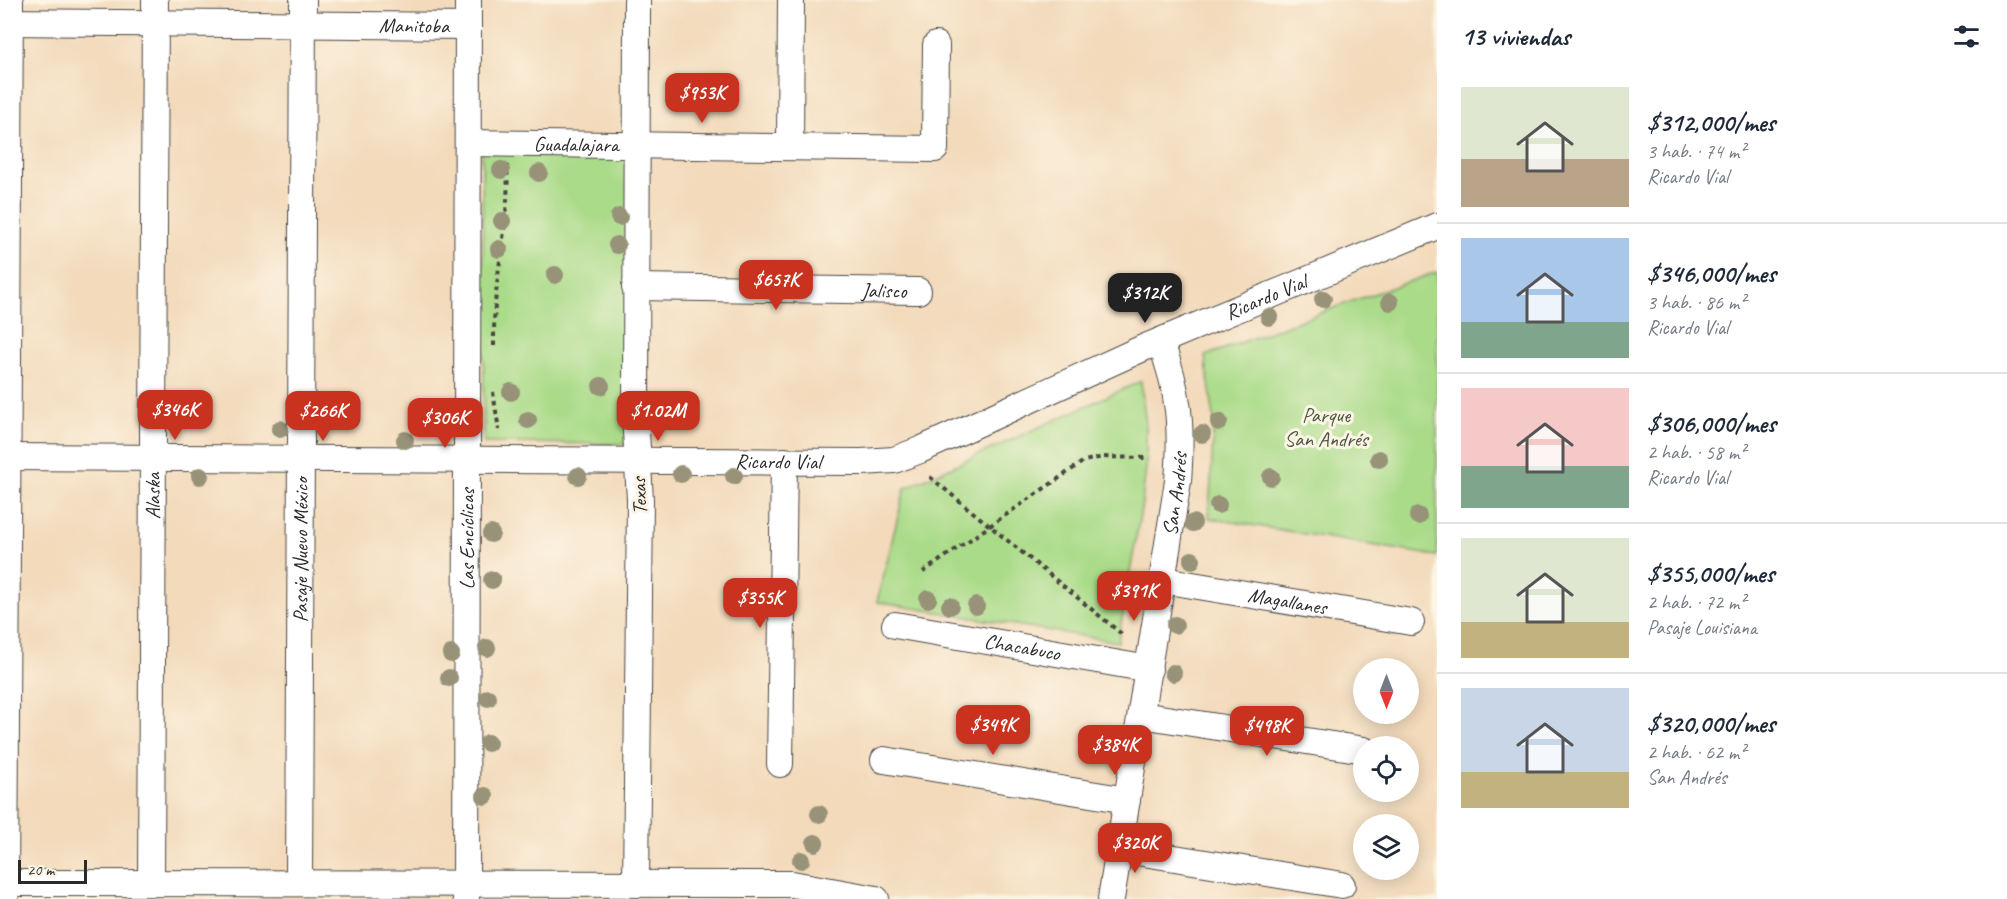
<!DOCTYPE html>
<html lang="es">
<head>
<meta charset="utf-8">
<style>
	body { margin:0; font-family:Caveat,sans-serif; background:#f2f2f3; color:#1f2937; height:100vh; display:flex; flex-direction:column; font-size:22px; white-space:nowrap }
	* { box-sizing:border-box; margin:0 }
	p { font-size:20px; color:#747a83 }
	.icon { flex:none; width:33px; height:33px; fill:none; stroke:currentColor; stroke-width:2; stroke-linecap:round; stroke-linejoin:round }
	.map { position:relative; flex:1; overflow:hidden }
	.drawer { display:flex; flex-direction:column; background:#fff; width:570px }
	.drawer>* { flex:none }
	.needle { width:39px; rotate:180deg }
	.fabs { position:absolute; left:1353px; top:658px; display:grid; gap:12px }
	.fabs a { display:grid; place-items:center; width:66px; height:66px; border-radius:50%; background:#fff; box-shadow:0 3px 15px #0003; font-size:30px }
	.scale { position:absolute; left:18px; bottom:15px; width:69px; box-sizing:border-box; padding-left:6px; border:3px solid #2b2b2b; border-top:0; font-size:16px; line-height:21px; white-space:nowrap; color:#2b2b2b; -webkit-text-stroke:4px #fcf5e5; paint-order:stroke }
	.price { position:absolute; translate:-50% -51px; padding:0 14px; border-radius:12px; background:#c8321e; color:#fff; font-size:20px; line-height:39px; filter:drop-shadow(0 2px 3px #0008) }
	.price::after { content:''; position:absolute; left:50%; top:36px; width:18px; height:14px; margin-left:-9px; background:inherit; clip-path:polygon(0 0,100% 0,50% 100%) }
	.price.on { background:#222; color:#fff }
	ul { padding:0; list-style:none }
	li { display:flex; align-items:center; gap:18px; height:150px; padding:0 24px }
	li+li { border-top:2px solid #e0e1e3 }
	li span { display:grid; place-items:center; flex:none; width:168px; height:120px; border-radius:0px; color:#555 }
	li>.icon { margin-inline-start:auto }
	span .icon { width:72px; height:72px; fill:#fffc; stroke-width:1 }
	li b { font-size:26px }
	h2 { display:flex; justify-content:space-between; align-items:center; height:72px; padding:0 24px; font-size:26px }
	main { display:flex; flex:1; min-height:0 }
	.map>svg:first-child { display:block }
	.green { fill:#aadb89; stroke:#6a835a; stroke-width:1.5 }
	.lines { fill:none; stroke-linecap:round; stroke-linejoin:round }
	.minor-casing { stroke:#494541; stroke-width:28 }
	.path { stroke:#494541; stroke-width:4; stroke-dasharray:4.5 4.5; stroke-linecap:butt }
	.minor { stroke:#fff; stroke-width:26 }
	.tree { fill:#979278 }
	.labels { text-anchor:middle; stroke-width:6; stroke-linejoin:round; paint-order:stroke }
	.street-label { font-size:21px; fill:#2b2b2b; stroke:#fcf5e5 }
	.park-label { font-size:21px; fill:#4b5742; stroke:#fcf5e5 }
</style>
</head>
<body>
<main>
<div class="map">
<svg width="1437" height="899" viewBox="0 0 1437 899">
	<rect width="100%" height="100%" fill="#fcf5e5"/>
	<filter id="ink" filterUnits="userSpaceOnUse"><feTurbulence type="fractalNoise" baseFrequency=".0167" numOctaves="2"/><feDisplacementMap in="SourceGraphic" scale="12" xChannelSelector="R" yChannelSelector="G"/><feConvolveMatrix kernelMatrix="1 2 1 2 8 2 1 2 1" color-interpolation-filters="sRGB"/></filter>
	<filter id="wash" filterUnits="userSpaceOnUse"><feTurbulence type="fractalNoise" baseFrequency=".008" numOctaves="4" result="noise"/><feDisplacementMap in="SourceGraphic" scale="24" xChannelSelector="R" yChannelSelector="G"/><feGaussianBlur stdDeviation="1.35" result="paint"/><feColorMatrix in="noise" values="0 0 0 0 0 0 0 0 0 0 0 0 0 0 0 0 0 1.4 0 .05"/><feComposite in="paint" operator="in"/></filter>
	<g filter="url(#wash)">
		<rect width="100%" height="100%" fill="#f3dabb"/>
		<!-- green -->
		<g class="green">
			<path d="M482 151 628 155 629 444 484 443Z"/>
			<path d="M1437 272V556L1209 518 1214 418 1205 356 1347 303Z"/>
			<path d="M1141 381 1146 428V466L1142 504 1118 642 877 602 905 488Z"/>
		</g>
	</g>
	<g filter="url(#ink)">
		<g class="lines">
			<!-- minor casing -->
			<g class="minor-casing">
				<g id="minor">
					<path id="s1" d="M0 22 468 26"/>
					<path id="s2" d="M468 143 935 149 936 45"/>
					<path d="M790 146 791 0"/>
					<path id="s3" d="M635 287 918 291"/>
					<path id="s4" d="M0 457 862 462 894 460 920 450 1141 349 1437 226"/>
					<path id="s5" d="M1163 580 1411 622"/>
					<path id="s6" d="M895 625 1149 669"/>
					<path d="M1141 715 1364 750"/>
					<path d="M884 760 1127 800"/>
					<path d="M780 764 784 461"/>
					<path d="M1119 849 1342 885"/>
					<path d="M0 883 792 884 876 899"/>
					<path id="s7" d="M151 883 155 0"/>
					<path id="s8" d="M299 883 303 0"/>
					<path d="M636 884 640 500 636 431 637 0"/>
					<path d="M5 899 10 0"/>
					<path id="s9" d="M466 899 468 0"/>
					<path id="s10" d="M1111 899 1178 481C1182 428 1180 392 1160 341"/>
				</g>
			</g>
			<!-- path -->
			<g class="path">
				<path d="M494 346C494 329 494 311 496 294 500 251 510 209 507 165"/>
				<path d="M493 392 499 430"/>
				<path d="M930 477 1123 635"/>
				<path d="M923 572 1084 461 1103 457 1146 458"/>
			</g>
			<!-- minor -->
			<use href="#minor" class="minor"/>
		</g>
		<!-- trees -->
		<g class="tree">
			<circle cx="501" cy="170" r="9"/>
			<circle cx="539" cy="173" r="9"/>
			<circle cx="619" cy="217" r="9"/>
			<circle cx="502" cy="221" r="9"/>
			<circle cx="617" cy="245" r="9"/>
			<circle cx="499" cy="249" r="9"/>
			<circle cx="555" cy="275" r="9"/>
			<circle cx="1323" cy="299" r="9"/>
			<circle cx="1390" cy="302" r="9"/>
			<circle cx="1269" cy="317" r="9"/>
			<circle cx="601" cy="386" r="9"/>
			<circle cx="511" cy="392" r="9"/>
			<circle cx="528" cy="420" r="9"/>
			<circle cx="1219" cy="422" r="9"/>
			<circle cx="280" cy="429" r="9"/>
			<circle cx="1202" cy="434" r="9"/>
			<circle cx="405" cy="440" r="9"/>
			<circle cx="1379" cy="459" r="9"/>
			<circle cx="681" cy="474" r="9"/>
			<circle cx="200" cy="476" r="9"/>
			<circle cx="578" cy="476" r="9"/>
			<circle cx="734" cy="476" r="9"/>
			<circle cx="1271" cy="477" r="9"/>
			<circle cx="1218" cy="505" r="9"/>
			<circle cx="1418" cy="516" r="9"/>
			<circle cx="1193" cy="523" r="9"/>
			<circle cx="491" cy="534" r="9"/>
			<circle cx="1192" cy="560" r="9"/>
			<circle cx="492" cy="580" r="9"/>
			<circle cx="928" cy="599" r="9"/>
			<circle cx="950" cy="606" r="9"/>
			<circle cx="976" cy="606" r="9"/>
			<circle cx="1175" cy="625" r="9"/>
			<circle cx="487" cy="648" r="9"/>
			<circle cx="451" cy="654" r="9"/>
			<circle cx="1173" cy="673" r="9"/>
			<circle cx="449" cy="678" r="9"/>
			<circle cx="488" cy="698" r="9"/>
			<circle cx="488" cy="743" r="9"/>
			<circle cx="485" cy="796" r="9"/>
			<circle cx="819" cy="814" r="9"/>
			<circle cx="815" cy="843" r="9"/>
			<circle cx="801" cy="860" r="9"/>
		</g>
	</g>
	<g class="labels">
		<!-- street labels -->
		<g class="street-label">
			<text dy="7" stroke="none"><textPath href="#s1" startOffset="414">Manitoba</textPath></text>
			<text dy="7" stroke="none"><textPath href="#s2" startOffset="108">Guadalajara</textPath></text>
			<text dy="7" stroke="none"><textPath href="#s3" startOffset="249">Jalisco</textPath></text>
			<text dy="7" stroke="none"><textPath href="#s4" startOffset="1300">Ricardo Vial</textPath></text>
			<text dy="7" stroke="none"><textPath href="#s4" startOffset="778">Ricardo Vial</textPath></text>
			<text dy="7" stroke="none"><textPath href="#s7" startOffset="387">Alaska</textPath></text>
			<text dy="7" stroke="none"><textPath href="#s10" startOffset="410">San Andrés</textPath></text>
			<text transform="translate(639 496) rotate(-92)" y="7">Texas</text>
			<text dy="7" stroke="none"><textPath href="#s9" startOffset="360">Las Encíclicas</textPath></text>
			<text dy="7" stroke="none"><textPath href="#s8" startOffset="333">Pasaje Nuevo México</textPath></text>
			<text dy="7" stroke="none"><textPath href="#s5" startOffset="126">Magallanes</textPath></text>
			<text dy="7" stroke="none"><textPath href="#s6" startOffset="129">Chacabuco</textPath></text>
		</g>
		<!-- park labels -->
		<g class="park-label">
			<text x="1326" y="422">Parque<tspan x="1326" dy="24">San Andrés</tspan></text>
		</g>
	</g>
</svg>
<div class="fabs">
<a><svg class="needle" viewBox="-14 -14 28 28"><path d="M0-13l5 13h-10z" fill="#e53935"/><path d="M0 13l5-13h-10z" fill="#747a83"/></svg></a>
<a><svg class="icon" aria-label="locate" viewBox="0 0 24 24"><circle cx="12" cy="12" r="6"/><path d="M12 2v4M12 18v4M2 12h4M18 12h4"/></svg></a>
<a><svg class="icon" aria-label="layers" viewBox="0 0 24 24"><path d="M12 4l9 5-9 5-9-5zM3 14l9 5 9-5"/></svg></a>
</div>
<div class="scale">20 m</div>
<b class="price" style="left:702px;top:124px">$953K</b>
<b class="price" style="left:776px;top:311px">$657K</b>
<b class="price on" style="left:1145px;top:324px">$312K</b>
<b class="price" style="left:175px;top:441px">$346K</b>
<b class="price" style="left:323px;top:442px">$266K</b>
<b class="price" style="left:658px;top:442px">$1.02M</b>
<b class="price" style="left:445px;top:449px">$306K</b>
<b class="price" style="left:1134px;top:622px">$391K</b>
<b class="price" style="left:760px;top:629px">$355K</b>
<b class="price" style="left:993px;top:756px">$349K</b>
<b class="price" style="left:1267px;top:757px">$498K</b>
<b class="price" style="left:1115px;top:776px">$384K</b>
<b class="price" style="left:1135px;top:874px">$320K</b>
</div>
<section class="drawer">
<h2>13 viviendas<svg class="icon" aria-label="filters" viewBox="0 0 24 24"><path d="M4 7h16M4 17h16"/><circle cx="9" cy="7" r="2"/><circle cx="15" cy="17" r="2"/></svg></h2>
<ul>
<li><span style="background:linear-gradient(#dfe7d0 60%,#b9a48a 0)"><svg class="icon" aria-label="home" viewBox="0 0 24 24"><path d="M3 11l9-7 9 7M6 9v11h12V9"/></svg></span><div><b>$312,000/mes</b><p>3 hab. · 74 m²</p><p>Ricardo Vial</p></div></li>
<li><span style="background:linear-gradient(#a9c7e8 70%,#7fa58c 0)"><svg class="icon" aria-label="home" viewBox="0 0 24 24"><path d="M3 11l9-7 9 7M6 9v11h12V9"/></svg></span><div><b>$346,000/mes</b><p>3 hab. · 86 m²</p><p>Ricardo Vial</p></div></li>
<li><span style="background:linear-gradient(#f6c9c9 65%,#7fa58c 0)"><svg class="icon" aria-label="home" viewBox="0 0 24 24"><path d="M3 11l9-7 9 7M6 9v11h12V9"/></svg></span><div><b>$306,000/mes</b><p>2 hab. · 58 m²</p><p>Ricardo Vial</p></div></li>
<li><span style="background:linear-gradient(#dfe7d0 70%,#c2b280 0)"><svg class="icon" aria-label="home" viewBox="0 0 24 24"><path d="M3 11l9-7 9 7M6 9v11h12V9"/></svg></span><div><b>$355,000/mes</b><p>2 hab. · 72 m²</p><p>Pasaje Louisiana</p></div></li>
<li><span style="background:linear-gradient(#c9d6e8 70%,#c2b280 0)"><svg class="icon" aria-label="home" viewBox="0 0 24 24"><path d="M3 11l9-7 9 7M6 9v11h12V9"/></svg></span><div><b>$320,000/mes</b><p>2 hab. · 62 m²</p><p>San Andrés</p></div></li>
</ul>
</section>
</main>
</body>
</html>
